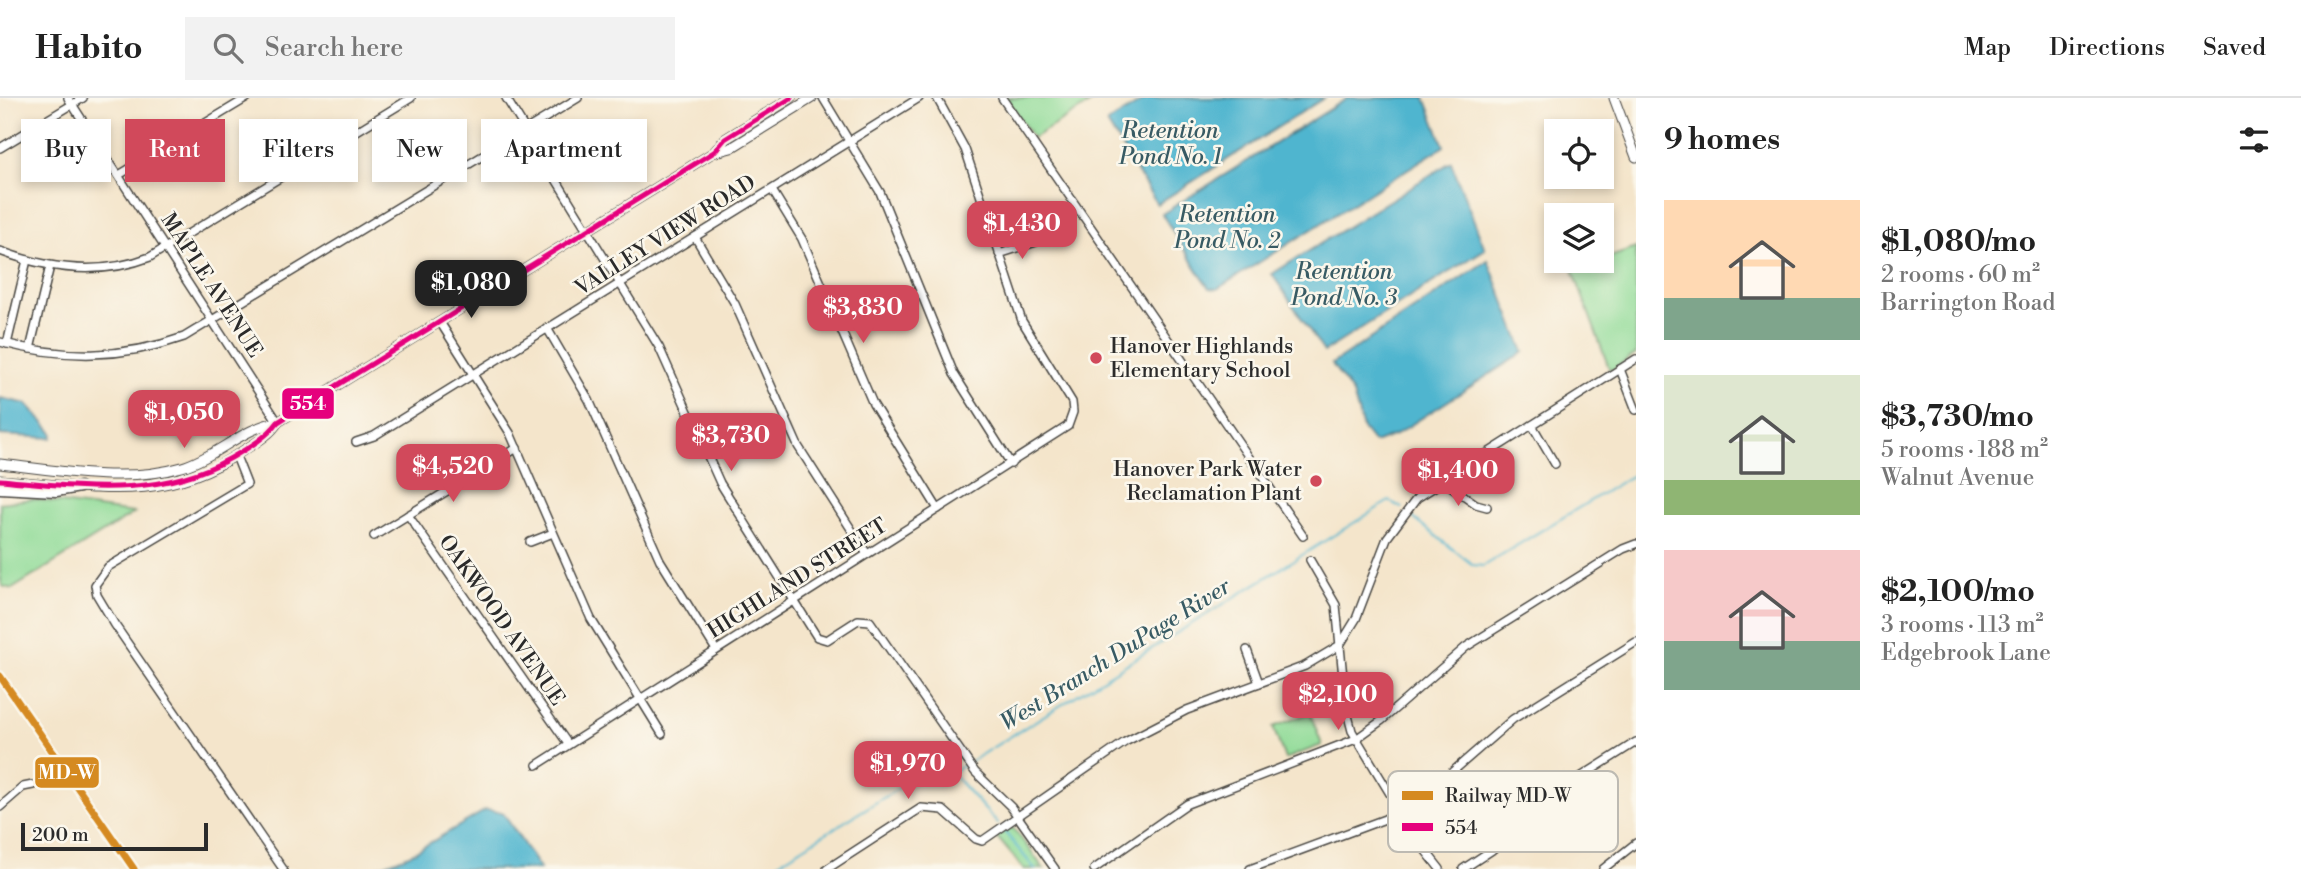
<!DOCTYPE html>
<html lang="en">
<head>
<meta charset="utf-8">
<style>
	body { margin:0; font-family:"Libre Bodoni",serif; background:#f2f2f2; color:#222; height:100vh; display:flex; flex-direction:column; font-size:26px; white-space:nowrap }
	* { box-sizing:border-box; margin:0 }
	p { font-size:23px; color:#767676 }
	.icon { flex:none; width:38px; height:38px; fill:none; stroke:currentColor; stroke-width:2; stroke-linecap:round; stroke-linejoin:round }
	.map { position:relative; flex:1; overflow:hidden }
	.sheet { display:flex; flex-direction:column; background:#fff; width:665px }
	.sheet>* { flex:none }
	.hud { position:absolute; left:21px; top:21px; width:665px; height:63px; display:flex; gap:14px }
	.buttons { position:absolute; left:1544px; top:21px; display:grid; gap:14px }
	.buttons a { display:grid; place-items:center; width:70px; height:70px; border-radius:0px; background:#fff; box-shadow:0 4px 10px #0003; font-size:35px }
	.scale { position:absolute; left:21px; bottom:18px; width:187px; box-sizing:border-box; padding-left:7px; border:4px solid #2b2b2b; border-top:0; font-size:19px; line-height:24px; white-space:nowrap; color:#2b2b2b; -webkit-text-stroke:5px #fbf7ec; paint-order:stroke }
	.price { position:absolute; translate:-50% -60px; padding:0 16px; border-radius:14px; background:#d1495b; color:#fff; font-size:23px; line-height:46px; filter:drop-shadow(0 2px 4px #0008) }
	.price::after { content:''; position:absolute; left:50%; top:42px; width:21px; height:16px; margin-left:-10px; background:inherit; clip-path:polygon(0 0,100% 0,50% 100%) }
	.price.on { background:#222; color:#fff }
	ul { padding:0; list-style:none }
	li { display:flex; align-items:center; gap:21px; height:175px; padding:0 28px }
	li span { display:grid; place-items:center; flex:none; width:196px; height:140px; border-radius:0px; color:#555 }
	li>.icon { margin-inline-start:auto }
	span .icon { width:84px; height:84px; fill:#fffc; stroke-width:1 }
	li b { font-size:30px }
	h2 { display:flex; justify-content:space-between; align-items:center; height:84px; padding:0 28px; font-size:30px }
	.chip { padding:0 24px; border-radius:0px; background:#fff; box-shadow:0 4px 10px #0003; font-size:24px; line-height:63px }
	.chip.on { background:#d1495b; color:#fff }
	header { display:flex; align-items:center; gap:42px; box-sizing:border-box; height:98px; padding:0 35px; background:#fff; border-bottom:2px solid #e0e0e0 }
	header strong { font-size:33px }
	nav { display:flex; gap:38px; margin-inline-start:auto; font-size:24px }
	.search { width:490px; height:63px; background:#f2f2f2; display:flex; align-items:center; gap:18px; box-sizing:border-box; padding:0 24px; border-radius:0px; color:#767676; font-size:26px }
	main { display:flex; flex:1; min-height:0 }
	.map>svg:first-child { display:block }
	.green { fill:#91db98; stroke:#5e8362; stroke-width:2 }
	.water { fill:#50b5cf; stroke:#3e707d; stroke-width:2 }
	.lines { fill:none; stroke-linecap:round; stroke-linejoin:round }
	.stream { stroke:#50b5cf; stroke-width:2 }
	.minor-casing { stroke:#494743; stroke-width:10 }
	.major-casing { stroke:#494743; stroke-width:11 }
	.highway-casing { stroke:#494743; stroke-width:13 }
	.minor { stroke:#fff; stroke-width:7 }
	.major { stroke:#fff; stroke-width:9 }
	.highway { stroke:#fff; stroke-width:10 }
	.bus-1-casing { stroke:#fbf7ec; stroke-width:10 }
	.bus-1 { stroke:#e5007d; stroke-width:5 }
	.rail-1-casing { stroke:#fbf7ec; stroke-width:12 }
	.rail-1 { stroke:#d58a20; stroke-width:7 }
	.poi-dot { fill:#d1495b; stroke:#fbf7ec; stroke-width:2.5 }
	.labels { text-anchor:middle; stroke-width:5; stroke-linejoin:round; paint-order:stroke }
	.street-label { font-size:21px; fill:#2b2b2b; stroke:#fbf7ec }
	.poi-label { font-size:21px; fill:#2b2b2b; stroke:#fbf7ec; text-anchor:start }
	.water-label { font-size:23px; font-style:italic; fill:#385b64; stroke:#fbf7ec }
	.key { fill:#fbf7ec; stroke:#bdbab2; stroke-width:2 }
	.key-label { font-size:19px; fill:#2b2b2b }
	.line-badge { stroke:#fbf7ec; stroke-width:2.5 }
	.badge-label { font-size:19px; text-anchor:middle; font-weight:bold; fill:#fff }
</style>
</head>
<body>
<header>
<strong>Habito</strong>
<div class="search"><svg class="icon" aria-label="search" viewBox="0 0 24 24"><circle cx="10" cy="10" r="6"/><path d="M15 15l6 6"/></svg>Search here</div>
<nav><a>Map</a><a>Directions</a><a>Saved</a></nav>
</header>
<main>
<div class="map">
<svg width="1636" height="771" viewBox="0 0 1636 771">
	<rect width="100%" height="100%" fill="#fbf7ec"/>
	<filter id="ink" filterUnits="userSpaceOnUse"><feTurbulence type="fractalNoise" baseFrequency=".0143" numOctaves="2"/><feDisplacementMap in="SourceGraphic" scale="14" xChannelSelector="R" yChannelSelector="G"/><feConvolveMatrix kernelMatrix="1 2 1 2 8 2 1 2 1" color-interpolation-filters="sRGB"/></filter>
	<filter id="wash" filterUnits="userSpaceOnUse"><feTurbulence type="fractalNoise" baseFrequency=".00686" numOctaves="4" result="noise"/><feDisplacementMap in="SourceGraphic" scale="28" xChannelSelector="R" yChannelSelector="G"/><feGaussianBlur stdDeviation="1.57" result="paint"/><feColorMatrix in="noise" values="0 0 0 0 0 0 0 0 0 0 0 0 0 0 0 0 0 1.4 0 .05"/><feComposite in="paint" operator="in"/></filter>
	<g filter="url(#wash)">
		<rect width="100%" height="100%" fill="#f4e5cb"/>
		<!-- green -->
		<g class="green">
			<path d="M1006 0H1099L1033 40Z"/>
			<path d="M1636 150V256L1610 273 1573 172Z"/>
			<path d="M32 401 134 415 12 491 2 488 0 476V405Z"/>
			<path d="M1310 615 1322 647 1285 661 1273 629Z"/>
			<path d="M1007 728 1014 731 1044 771H1024L996 738Z"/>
		</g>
		<!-- water -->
		<g class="water">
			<path d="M1147 0H1324L1157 106 1107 25Z"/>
			<path d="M1348 0H1425L1444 48 1217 191 1209 190 1162 116Z"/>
			<path d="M1451 64 1485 151 1324 254 1272 176Z"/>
			<path d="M1488 162 1524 254 1395 337 1374 345 1363 331 1353 296 1332 266Z"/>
			<path d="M0 300 27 306 53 335 52 340 0 337Z"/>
			<path d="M486 712 503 715 540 771H373L409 757Z"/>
		</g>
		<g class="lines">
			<!-- stream -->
			<g class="stream">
				<path d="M1412 419 1473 467 1483 468 1636 375"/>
				<path d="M971 663 1389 403 1402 410"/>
				<path d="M952 675 998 726"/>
				<path d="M1003 732 1035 771"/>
				<path d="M768 771 914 681 952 674 966 666"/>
			</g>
		</g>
	</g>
	<g filter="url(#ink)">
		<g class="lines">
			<!-- minor casing -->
			<g class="minor-casing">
				<g id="minor">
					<path d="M68 0 278 324"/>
					<path d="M506 0 659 249 720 385 817 539 827 542 858 522 870 523 975 674 1011 709 1055 771"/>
					<path d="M823 0 880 94 954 276 1011 366"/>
					<path d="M1002 0 1303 438"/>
					<path d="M0 50 83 0"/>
					<path d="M119 77 247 0"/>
					<path d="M772 92 802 141 873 306 938 411"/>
					<path d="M695 139 735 206 798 348 867 456"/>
					<path d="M0 153C48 171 101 178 150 159L411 0"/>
					<path d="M999 156 1036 144"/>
					<path d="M440 224 510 335 591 521 662 636"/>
					<path d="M547 230 589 302 660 462 716 552"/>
					<path d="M0 244C63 261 122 261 184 239L578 0"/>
					<path d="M7 246 27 162"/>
					<path d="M30 251 50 168"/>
					<path d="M1620 271 1636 312"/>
					<path d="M1532 327 1555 366"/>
					<path d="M356 344 374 338 919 0"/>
					<path d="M236 358 247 386 108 469 95 487 97 497 115 527 283 771"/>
					<path d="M1443 383 1476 406 1487 409"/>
					<path d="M408 417 568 646"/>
					<path d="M374 438 517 350"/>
					<path d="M530 444 553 435"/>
					<path d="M1310 462 1336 507 1346 610 1352 633 1421 747 1440 771"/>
					<path d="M1247 552 1259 585"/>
					<path d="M537 667 1068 328 1073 314 1072 304 1022 223 965 51 937 0"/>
					<path d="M0 709 23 689 33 687"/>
					<path d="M827 771 921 710 943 712 976 741 982 743 1125 644 1187 612 1305 568 1340 547 1356 521 1387 440 1417 400 1636 261"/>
					<path d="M1094 771 1187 706 1356 641 1381 623 1466 549 1623 451 1636 446"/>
					<path d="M1250 771 1385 721 1436 688 1513 621 1636 544"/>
					<path d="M1463 771 1492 752 1560 692 1636 644"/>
					<path d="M1603 771 1636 745"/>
				</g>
			</g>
			<!-- major casing -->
			<g class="major-casing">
				<g id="major">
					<path d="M1614 0 1636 59"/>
					<path d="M716 54 731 50 812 0"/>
					<path d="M0 366C58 372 125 386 182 369 216 359 244 329 278 324"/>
					<path d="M0 382C90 388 160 408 241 354 255 345 269 338 278 324L714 54 725 41 791 0"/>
				</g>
			</g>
			<!-- highway casing -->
			<g class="highway-casing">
				<path id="highway" d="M0 390 56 393 80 389"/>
			</g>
			<!-- minor -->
			<use href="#minor" class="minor"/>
			<!-- major -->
			<use href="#major" class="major"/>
			<!-- highway -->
			<use href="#highway" class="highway"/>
			<!-- bus-1 casing -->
			<g class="bus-1-casing">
				<path id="bus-1" d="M0 382C81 389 158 401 231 360 248 350 266 340 278 324L714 54 725 41 791 0"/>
			</g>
			<!-- bus-1 -->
			<use href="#bus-1" class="bus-1"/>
			<!-- rail-1 casing -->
			<g class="rail-1-casing">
				<path id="rail-1" d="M0 578 134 771"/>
			</g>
			<!-- rail-1 -->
			<use href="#rail-1" class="rail-1"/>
		</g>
	</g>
	<!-- markers -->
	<g class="poi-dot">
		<circle cx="1096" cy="260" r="7"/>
		<circle cx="1316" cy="383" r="7"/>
	</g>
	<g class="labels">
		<!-- street labels -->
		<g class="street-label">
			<text transform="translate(665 137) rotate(-32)" y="7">VALLEY VIEW ROAD</text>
			<text transform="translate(212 187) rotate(57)" y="7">MAPLE AVENUE</text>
			<text transform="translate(797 480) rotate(-32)" y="7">HIGHLAND STREET</text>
			<text transform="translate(502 522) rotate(55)" y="7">OAKWOOD AVENUE</text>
		</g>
		<!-- poi labels -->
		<g class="poi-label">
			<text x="1110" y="255">Hanover Highlands<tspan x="1110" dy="24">Elementary School</tspan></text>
			<text x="1302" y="378" text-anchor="end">Hanover Park Water<tspan x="1302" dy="24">Reclamation Plant</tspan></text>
		</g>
		<!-- water labels -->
		<g class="water-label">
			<text x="1170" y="40">Retention<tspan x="1170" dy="26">Pond No. 1</tspan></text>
			<text x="1227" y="124">Retention<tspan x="1227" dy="26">Pond No. 2</tspan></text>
			<text x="1344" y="181">Retention<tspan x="1344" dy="26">Pond No. 3</tspan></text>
			<text transform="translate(1115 556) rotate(-32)" y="8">West Branch DuPage River</text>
		</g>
	</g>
	<!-- legend -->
	<rect x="1388" y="673" width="230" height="81" rx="10" class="key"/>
	<rect x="1402" y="693" width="31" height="9" fill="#d58a20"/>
	<rect x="1402" y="725" width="31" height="8" fill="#e5007d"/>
	<g class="key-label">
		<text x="1445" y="704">Railway MD-W</text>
		<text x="1445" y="736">554</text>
	</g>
	<g class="line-badge">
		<rect x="281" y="289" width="54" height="33" rx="7" fill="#e5007d"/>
		<rect x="34" y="658" width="66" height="33" rx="7" fill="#d58a20"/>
	</g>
	<g class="badge-label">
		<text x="308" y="312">554</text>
		<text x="67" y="681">MD-W</text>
	</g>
</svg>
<div class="buttons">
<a><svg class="icon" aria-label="locate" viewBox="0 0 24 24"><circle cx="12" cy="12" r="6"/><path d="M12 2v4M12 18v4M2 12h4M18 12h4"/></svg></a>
<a><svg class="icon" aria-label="layers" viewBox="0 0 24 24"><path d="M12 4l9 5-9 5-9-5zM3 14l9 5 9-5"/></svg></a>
</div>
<div class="scale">200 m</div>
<b class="price" style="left:1022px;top:163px">$1,430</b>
<b class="price on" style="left:471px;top:222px">$1,080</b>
<b class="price" style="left:863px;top:247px">$3,830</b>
<b class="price" style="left:184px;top:352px">$1,050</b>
<b class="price" style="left:731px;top:375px">$3,730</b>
<b class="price" style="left:453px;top:406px">$4,520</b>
<b class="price" style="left:1458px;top:410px">$1,400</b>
<b class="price" style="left:1338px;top:634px">$2,100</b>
<b class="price" style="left:908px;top:703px">$1,970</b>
<div class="hud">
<a class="chip">Buy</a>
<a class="chip on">Rent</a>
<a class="chip">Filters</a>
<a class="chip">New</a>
<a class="chip">Apartment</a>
</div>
</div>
<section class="sheet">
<h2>9 homes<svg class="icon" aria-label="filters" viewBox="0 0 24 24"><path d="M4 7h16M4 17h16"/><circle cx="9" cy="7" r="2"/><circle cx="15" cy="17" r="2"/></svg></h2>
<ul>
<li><span style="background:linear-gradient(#ffd9b3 70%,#7fa58c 0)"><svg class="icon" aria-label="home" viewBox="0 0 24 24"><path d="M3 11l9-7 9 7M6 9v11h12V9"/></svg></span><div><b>$1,080/mo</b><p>2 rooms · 60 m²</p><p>Barrington Road</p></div></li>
<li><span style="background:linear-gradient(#dfe7d0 75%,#8fb573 0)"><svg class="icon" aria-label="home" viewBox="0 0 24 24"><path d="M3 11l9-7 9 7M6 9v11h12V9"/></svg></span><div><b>$3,730/mo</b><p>5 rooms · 188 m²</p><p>Walnut Avenue</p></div></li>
<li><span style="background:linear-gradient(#f6c9c9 65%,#7fa58c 0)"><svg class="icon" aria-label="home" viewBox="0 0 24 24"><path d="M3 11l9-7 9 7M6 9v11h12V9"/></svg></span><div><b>$2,100/mo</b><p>3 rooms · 113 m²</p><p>Edgebrook Lane</p></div></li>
</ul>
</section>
</main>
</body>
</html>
